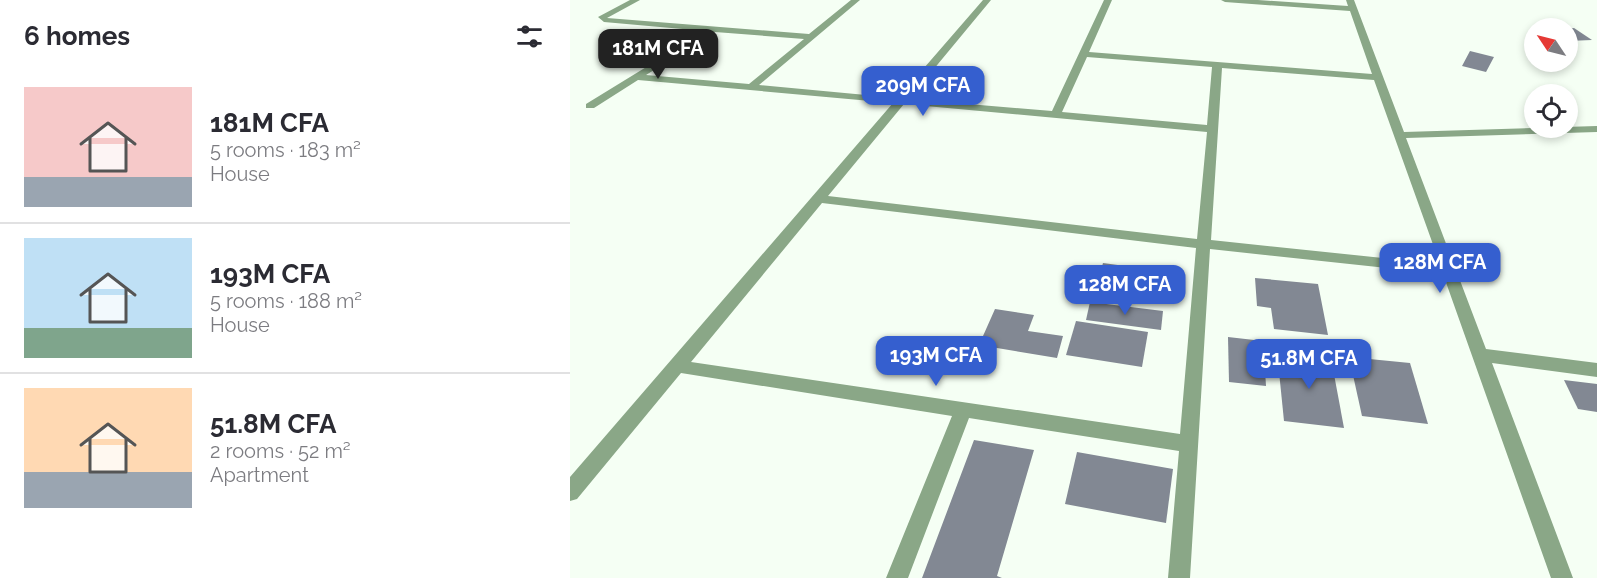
<!DOCTYPE html>
<html lang="en">
<head>
<meta charset="utf-8">
<style>
	body { margin:0; font-family:Raleway,sans-serif; background:#f7f7f7; color:#2b2b33; height:100vh; display:flex; flex-direction:column; font-size:22px; white-space:nowrap }
	* { box-sizing:border-box; margin:0 }
	p { font-size:20px; color:#7c7c81 }
	.icon { flex:none; width:33px; height:33px; fill:none; stroke:currentColor; stroke-width:2; stroke-linecap:round; stroke-linejoin:round }
	.map { position:relative; flex:1; overflow:hidden }
	.side { display:flex; flex-direction:column; background:#fff; width:570px }
	.side>* { flex:none }
	.needle { width:39px; rotate:305deg }
	.buttons { position:absolute; left:954px; top:18px; display:grid; gap:12px }
	.buttons a { display:grid; place-items:center; width:54px; height:54px; border-radius:50%; background:#fff; box-shadow:0 3px 9px #0003; font-size:30px }
	.price { position:absolute; translate:-50% -51px; padding:0 14px; border-radius:12px; background:#355fcf; color:#fff; font-size:20px; line-height:39px; filter:drop-shadow(0 2px 3px #0008) }
	.price::after { content:''; position:absolute; left:50%; top:36px; width:18px; height:14px; margin-left:-9px; background:inherit; clip-path:polygon(0 0,100% 0,50% 100%) }
	.price.current { background:#222; color:#fff }
	ul { padding:0; list-style:none }
	li { display:flex; align-items:center; gap:18px; height:150px; padding:0 24px }
	li+li { border-top:2px solid #e1e1e2 }
	li span { display:grid; place-items:center; flex:none; width:168px; height:120px; border-radius:0px; color:#555 }
	li>.icon { margin-inline-start:auto }
	span .icon { width:72px; height:72px; fill:#fffc; stroke-width:1 }
	li b { font-size:26px }
	h2 { display:flex; justify-content:space-between; align-items:center; height:72px; padding:0 24px; font-size:26px }
	main { display:flex; flex:1; min-height:0 }
	.map>svg:first-child { display:block }
	.building { fill:#828893 }
	.lines { fill:none; stroke-linecap:round; stroke-linejoin:round }
	.minor { fill:#8aa787; fill-rule:evenodd }
</style>
</head>
<body>
<main>
<section class="side">
<h2>6 homes<svg class="icon" aria-label="filters" viewBox="0 0 24 24"><path d="M4 7h16M4 17h16"/><circle cx="9" cy="7" r="2"/><circle cx="15" cy="17" r="2"/></svg></h2>
<ul>
<li><span style="background:linear-gradient(#f6c9c9 75%,#9aa5b1 0)"><svg class="icon" aria-label="home" viewBox="0 0 24 24"><path d="M3 11l9-7 9 7M6 9v11h12V9"/></svg></span><div><b>181M CFA</b><p>5 rooms · 183 m²</p><p>House</p></div></li>
<li><span style="background:linear-gradient(#bfe0f5 75%,#7fa58c 0)"><svg class="icon" aria-label="home" viewBox="0 0 24 24"><path d="M3 11l9-7 9 7M6 9v11h12V9"/></svg></span><div><b>193M CFA</b><p>5 rooms · 188 m²</p><p>House</p></div></li>
<li><span style="background:linear-gradient(#ffd9b3 70%,#9aa5b1 0)"><svg class="icon" aria-label="home" viewBox="0 0 24 24"><path d="M3 11l9-7 9 7M6 9v11h12V9"/></svg></span><div><b>51.8M CFA</b><p>2 rooms · 52 m²</p><p>Apartment</p></div></li>
</ul>
</section>
<div class="map">
<svg width="1027" height="578" viewBox="0 0 1027 578">
	<rect width="100%" height="100%" fill="#f5fff4"/>
	<!-- building -->
	<g class="building">
		<path d="M1004 28 1022 40 998 41V29Z"/>
		<path d="M900 51 924 57 916 72 892 66Z"/>
		<path d="M533 263 599 272 594 304 524 294Z"/>
		<path d="M685 278 748 284 758 335 704 329 701 308 687 306Z"/>
		<path d="M520 302 593 311 591 330 516 320Z"/>
		<path d="M425 309 464 315 458 331 493 336 487 358 409 345Z"/>
		<path d="M506 321 578 332 572 367 496 355Z"/>
		<path d="M658 337 693 341 696 386 659 382Z"/>
		<path d="M707 352 761 358 774 428 714 421Z"/>
		<path d="M779 357 840 363 858 424 792 416Z"/>
		<path d="M994 380 1027 384V412L1008 409Z"/>
		<path d="M404 440 464 450 427 576 432 578H352Z"/>
		<path d="M507 452 603 469 596 523 495 504Z"/>
	</g>
	<g class="lines">
		<!-- minor -->
		<path class="minor" d="M60 0H70L37 18 239 34 281 0H290L189 85 328 98 413 0H421L339 99 482 111 534 0H542L519 52 802 74 780 11 655 2 651 0H688L778 6 776 0H784L834 132 1027 126V132L836 138 916 349 1027 363V377L922 363 1003 578H981L873 274 640 249 620 578H598L609 451 399 418 338 578H316L382 416 111 373 7 499 0 501V477L323 103 68 80 24 108H16V104L135 31 34 22 28 17ZM145 32 234 39 179 84 76 75ZM517 57 642 67 637 125 492 112ZM652 68 804 80 870 264 641 240ZM334 104 637 132 627 239 258 196ZM252 203 626 248 610 434 121 362Z"/>
	</g>
</svg>
<div class="buttons">
<a><svg class="needle" viewBox="-14 -14 28 28"><path d="M0-13l5 13h-10z" fill="#e53935"/><path d="M0 13l5-13h-10z" fill="#7c7c81"/></svg></a>
<a><svg class="icon" aria-label="locate" viewBox="0 0 24 24"><circle cx="12" cy="12" r="6"/><path d="M12 2v4M12 18v4M2 12h4M18 12h4"/></svg></a>
</div>
<b class="price current" style="left:88px;top:80px">181M CFA</b>
<b class="price" style="left:353px;top:117px">209M CFA</b>
<b class="price" style="left:870px;top:294px">128M CFA</b>
<b class="price" style="left:555px;top:316px">128M CFA</b>
<b class="price" style="left:366px;top:387px">193M CFA</b>
<b class="price" style="left:739px;top:390px">51.8M CFA</b>
</div>
</main>
</body>
</html>
